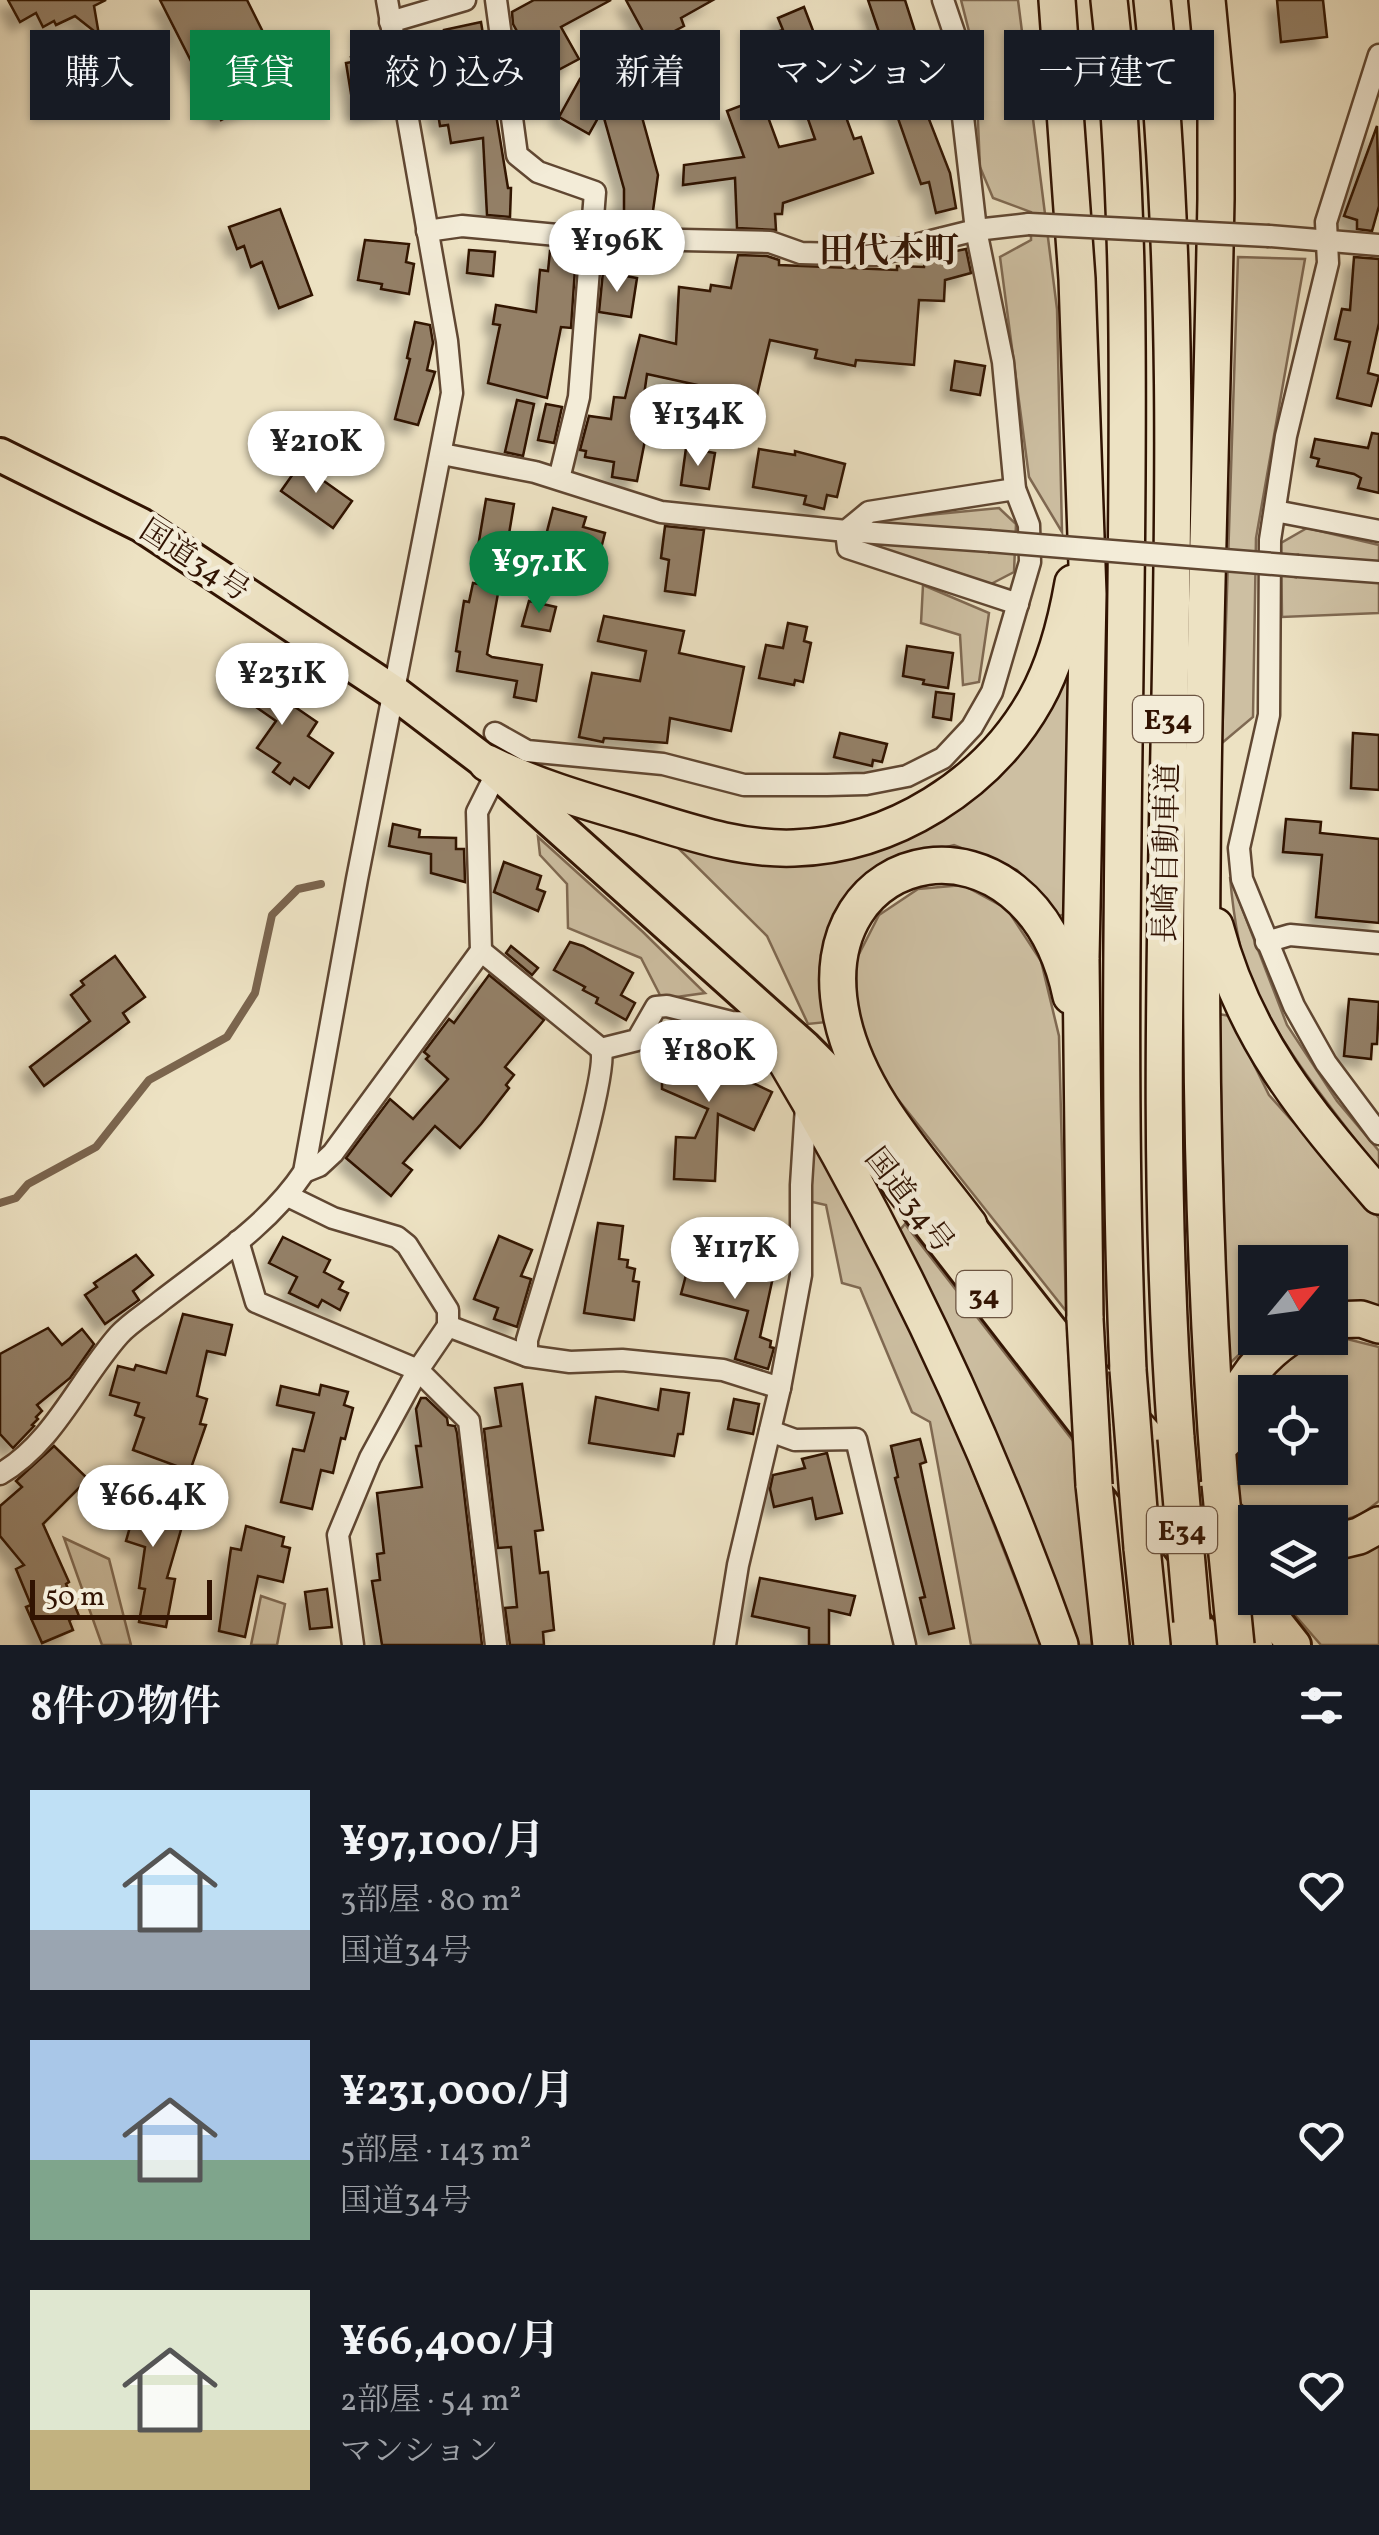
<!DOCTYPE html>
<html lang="ja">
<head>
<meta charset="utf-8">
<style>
	body { margin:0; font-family:Vollkorn,"Noto Serif JP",serif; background:#242831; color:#f1f3f6; height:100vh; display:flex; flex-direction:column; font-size:38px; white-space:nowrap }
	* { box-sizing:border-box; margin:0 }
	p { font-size:32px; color:#9ea1a6 }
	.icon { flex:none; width:55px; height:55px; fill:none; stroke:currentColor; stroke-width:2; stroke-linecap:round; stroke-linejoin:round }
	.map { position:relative; height:1645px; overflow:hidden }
	.drawer { display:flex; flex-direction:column; background:#171b24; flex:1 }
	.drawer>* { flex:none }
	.hud { position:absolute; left:30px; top:30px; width:1320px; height:90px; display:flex; gap:20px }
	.needle { width:65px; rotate:61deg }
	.fabs { position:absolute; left:1238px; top:1245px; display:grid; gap:20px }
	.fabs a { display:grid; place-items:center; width:110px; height:110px; border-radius:0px; background:#171b24; box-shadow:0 2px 8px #0004; font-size:50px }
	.scale { position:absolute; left:30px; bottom:25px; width:182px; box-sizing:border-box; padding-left:10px; border:5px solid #311302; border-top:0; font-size:28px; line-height:35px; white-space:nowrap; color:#311302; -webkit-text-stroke:8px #f3ecd8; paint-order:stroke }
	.price { position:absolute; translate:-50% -85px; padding:0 22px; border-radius:35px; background:#fff; color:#222; font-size:32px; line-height:65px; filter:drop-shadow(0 2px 5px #0008) }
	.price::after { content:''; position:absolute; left:50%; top:60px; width:30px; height:22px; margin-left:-15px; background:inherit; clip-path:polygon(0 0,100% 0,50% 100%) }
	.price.active { background:#0b8043; color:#fff }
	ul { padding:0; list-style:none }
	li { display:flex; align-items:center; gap:30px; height:250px; padding:0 30px }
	li span { display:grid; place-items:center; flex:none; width:280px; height:200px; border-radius:0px; color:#555 }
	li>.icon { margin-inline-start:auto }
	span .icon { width:120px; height:120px; fill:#fffc; stroke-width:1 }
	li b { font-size:42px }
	h2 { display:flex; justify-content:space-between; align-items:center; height:120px; padding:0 30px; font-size:42px }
	.chip { padding:0 35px; border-radius:0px; background:#171b24; box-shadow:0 2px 8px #0004; font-size:35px; line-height:90px }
	.chip.active { background:#0b8043; color:#fff }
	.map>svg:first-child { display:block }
	.green { fill:#cdbfa2; stroke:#7f6952; stroke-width:2.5 }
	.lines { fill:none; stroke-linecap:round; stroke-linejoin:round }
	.stream { stroke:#7b654e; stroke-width:8 }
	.building { fill:#937f66; stroke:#311302; stroke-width:2.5; filter:url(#shadow) }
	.minor-casing { stroke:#604732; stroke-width:25 }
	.trunk-casing { stroke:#311302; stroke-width:38 }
	.motorway-casing { stroke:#311302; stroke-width:40 }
	.minor { stroke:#f3ecd8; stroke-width:20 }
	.trunk { stroke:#ede2c3; stroke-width:32 }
	.motorway { stroke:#ede2c3; stroke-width:35 }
	.minor-bridge-casing { stroke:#604732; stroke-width:25; stroke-linecap:butt }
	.motorway-bridge-casing { stroke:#311302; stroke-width:40; stroke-linecap:butt }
	.minor-bridge { stroke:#f3ecd8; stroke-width:20 }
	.motorway-bridge { stroke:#ede2c3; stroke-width:35 }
	.labels { text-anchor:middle; stroke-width:9; stroke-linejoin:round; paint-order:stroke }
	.shield { fill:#f3ecd8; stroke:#6b5442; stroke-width:2.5 }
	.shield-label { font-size:28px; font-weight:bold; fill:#311302 }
	.street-label { font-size:30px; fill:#311302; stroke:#f3ecd8 }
	.quarter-label { font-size:35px; font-weight:bold; fill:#311302; stroke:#f3ecd8 }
</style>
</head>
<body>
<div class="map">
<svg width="1379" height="1645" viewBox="0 0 1379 1645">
	<defs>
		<filter id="shadow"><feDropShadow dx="-9" dy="9" stdDeviation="5" flood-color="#0004"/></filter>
	</defs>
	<rect width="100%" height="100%" fill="#ede2c3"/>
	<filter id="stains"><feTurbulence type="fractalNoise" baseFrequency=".002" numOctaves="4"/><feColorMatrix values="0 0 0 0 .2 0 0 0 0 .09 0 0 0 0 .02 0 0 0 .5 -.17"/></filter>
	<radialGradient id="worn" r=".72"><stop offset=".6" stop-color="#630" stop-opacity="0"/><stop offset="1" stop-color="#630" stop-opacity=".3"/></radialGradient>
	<!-- green -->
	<g class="green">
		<path d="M961 0H1018L1057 309 1062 532 1029 477 1000 257 1031 240V212L993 198 980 167 975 55Z"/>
		<path d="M1238 257 1305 259 1256 538 1253 717 1222 743Z"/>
		<path d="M999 508 1016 524 1014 572 989 585 867 543 876 520Z"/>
		<path d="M1307 528 1379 545V613L1282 617 1281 543Z"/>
		<path d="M923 585 989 613 979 682 963 685 960 635 921 623Z"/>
		<path d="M1070 672 1069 913 1059 916 1017 870 954 845 887 863 840 905 821 955 827 1022 808 1024 767 936 677 847 798 862 886 846 1060 675Z"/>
		<path d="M538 837 643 932 705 993 662 999 641 958 568 928 567 884 540 855Z"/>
		<path d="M1230 877 1287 1025 1337 1101 1379 1151V1170C1333 1110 1284 1052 1252 983 1238 952 1233 911 1230 877Z"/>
		<path d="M963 885 1007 909 1041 961 1059 1036 1066 1311 877 1073 857 1015 856 960 879 915 918 889Z"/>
		<path d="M1219 1014 1230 1016 1269 1095 1379 1218V1307L1330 1302V1262H1255L1257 1338 1228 1365Z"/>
		<path d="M810 1140 835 1162 952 1418 1041 1645H971L930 1422 912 1412 860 1288 842 1283 826 1205 808 1201Z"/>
		<path d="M905 1224 1077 1446 1092 1645H1074L1005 1455 899 1231Z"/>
		<path d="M1339 1337 1379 1347V1501L1362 1514 1330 1525V1522H1274L1238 1506 1234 1448 1255 1397V1468H1330V1392H1257L1260 1385 1296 1354Z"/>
		<path d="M64 1538 109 1559 131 1645H102Z"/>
		<path d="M1379 1544V1645H1321L1280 1598H1330V1557L1369 1551Z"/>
		<path d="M261 1596 285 1604 277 1645H251Z"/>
	</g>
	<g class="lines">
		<!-- stream -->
		<path class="stream" d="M0 1203 16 1198 28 1184 96 1147 149 1080 227 1037 255 993 272 915 298 889 321 884"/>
	</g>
	<!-- building -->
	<g class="building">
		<path d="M8 0H106L94 6 99 35 75 16 56 25 54 21 43 27 36 13 20 22Z"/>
		<path d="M160 0H247L272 50 243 65 261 100 221 120Z"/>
		<path d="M534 0H611L561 27 579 59 543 78 513 24 512 12Z"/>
		<path d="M626 0H713L681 18 684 26 650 44Z"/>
		<path d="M868 0H905L918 41 925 39 931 57 937 55 943 77 916 86 950 173 956 208 936 213 929 182 921 184 894 107 903 103 889 60 831 76 854 139 861 137 873 173 783 203 782 214H775L776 230 737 228 735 178 683 185 684 165 744 157 727 111 761 98 779 147 815 139 801 99 810 96 793 55 789 57 779 31 783 30 778 18 804 7 820 49 879 32Z"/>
		<path d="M1277 0H1323L1327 37 1281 42Z"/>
		<path d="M481 22 508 188H511L510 217 487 215 483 138 451 143 448 125 440 126 437 107 445 105 440 78 449 76 442 42 446 41 444 30Z"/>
		<path d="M374 53 382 55 388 109 358 114 354 112 346 63 352 62 351 57Z"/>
		<path d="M580 79 624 102 637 99 658 175 651 225 624 224V189L602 111 589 134 559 117Z"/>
		<path d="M1377 126 1379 206 1372 231 1357 229V220L1344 216Z"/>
		<path d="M280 209 312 295 279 308 262 262 251 267 244 246 237 249 229 227Z"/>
		<path d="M365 240 409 244 406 262 414 264 409 294 381 289 382 284 358 280Z"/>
		<path d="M966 249 971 273 945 280 944 301 919 300 914 365 856 360 855 366 815 358 817 350 770 340 755 404 711 388 647 374 640 424 648 425 637 481 612 477 614 462 585 457 586 451 580 450 589 416 611 419 614 397 625 398 640 335 676 344 679 287 710 291 711 285 731 288 738 255 767 256 779 260V265L897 270V266L924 267 925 257Z"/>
		<path d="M469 250 495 252 493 276 467 273Z"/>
		<path d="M550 251 576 254 571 328 561 327 547 398 488 383 500 325 493 324 496 305 536 312 540 270 548 271Z"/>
		<path d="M1354 257 1379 259V323L1368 373 1379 376 1371 406 1337 398 1350 342 1335 339 1342 309 1350 310Z"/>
		<path d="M603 272 637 278 631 317 599 312Z"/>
		<path d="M415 322 430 325 433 343 427 370 435 372 418 425 395 419 410 359 407 358Z"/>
		<path d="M955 361 985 366 980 395 951 390Z"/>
		<path d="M517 400 534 404 523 456 505 452Z"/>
		<path d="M546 404 562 407 554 443 538 440Z"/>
		<path d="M1372 433 1379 434V493L1358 488 1361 478 1354 474 1317 466 1319 459 1311 457 1315 439 1368 448Z"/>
		<path d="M686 448 715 453 709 489 681 485Z"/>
		<path d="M759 449 795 455V451L845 464 837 497 827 495 824 509 804 504 806 496 753 487Z"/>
		<path d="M300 464 352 501 333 528 281 491Z"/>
		<path d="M486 499 514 504 506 552 478 547Z"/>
		<path d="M553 508 586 517 583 527 605 533 593 580 541 572V555Z"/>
		<path d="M665 526 704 530 695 595 665 591 669 560 661 558Z"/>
		<path d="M473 583 499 588 487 654 492 657 542 665 536 701 514 697 517 681 457 671 460 652 456 651 464 601 469 602Z"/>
		<path d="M529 601 556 607 550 631 522 626Z"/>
		<path d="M604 616 684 631 679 653 744 667 731 731 670 718 667 743 604 738 603 742 579 737 592 673 640 681 646 651 598 641Z"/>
		<path d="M788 623 807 627 804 641 811 643 803 682 795 680 794 685 759 678 766 645 783 648Z"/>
		<path d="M907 646 953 653 948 688 923 684 924 680 903 676Z"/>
		<path d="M240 660 283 691 279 696 317 722 308 736 333 753 309 788 294 778 290 784 273 772 280 763 257 748 276 721 223 684Z"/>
		<path d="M936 692 954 694 951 720 933 717Z"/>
		<path d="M840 733 887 744 882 762 873 760 872 766 834 757Z"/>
		<path d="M1353 733 1379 735V790L1351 788Z"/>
		<path d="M1286 819 1321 822 1320 833 1379 839V923L1316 917 1322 855 1283 852Z"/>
		<path d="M393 824 420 830 419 837 456 838V849H464L465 882 431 873V854L389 846Z"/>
		<path d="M504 862 541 876 537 889 545 892 538 911 494 892Z"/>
		<path d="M570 942 583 946 633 973 621 995 635 1003 626 1020 596 1003 598 998 583 990 585 987 554 970Z"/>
		<path d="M511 946 538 968 532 975 506 953Z"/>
		<path d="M115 956 145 997 123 1013 129 1022 44 1086 30 1067 90 1021 71 995 84 985 81 981Z"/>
		<path d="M489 975 544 1020 505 1067 514 1075 506 1085 509 1088 481 1124 460 1148 435 1126 403 1163 412 1170 391 1196 346 1158 390 1099 413 1119 448 1079 426 1059 429 1056 424 1052 449 1019 454 1023Z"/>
		<path d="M1349 999 1379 1002 1377 1044H1372L1371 1059 1344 1056Z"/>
		<path d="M680 1041 744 1069 740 1077 772 1092 754 1130 718 1114 715 1181 674 1179 676 1137 695 1138 708 1109 662 1089V1079L655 1076 666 1052 673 1056Z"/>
		<path d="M598 1223 623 1226 619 1259 628 1260 627 1267 635 1269 633 1281 639 1282 634 1320 584 1313Z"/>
		<path d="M499 1236 532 1250 521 1276 531 1279 517 1327 494 1319 498 1308 474 1299Z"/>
		<path d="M283 1237 330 1260 324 1272 343 1282 339 1289 348 1293 340 1310 322 1300 318 1307 289 1293 297 1277 269 1263Z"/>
		<path d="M136 1255 153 1275 133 1291 139 1300 105 1324 85 1295 97 1287 94 1283Z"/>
		<path d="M691 1256 773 1277 760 1337 771 1341 770 1347 774 1348 768 1369 735 1359 748 1311 681 1294Z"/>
		<path d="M183 1314 232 1325 225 1355 207 1351 197 1396 207 1399 200 1424 206 1425 190 1471 133 1450 144 1418 135 1415 139 1403 110 1395 118 1366 134 1370 136 1365 166 1373Z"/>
		<path d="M48 1328 62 1345 82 1329 94 1344 70 1378 37 1405 42 1411 36 1417 38 1419 32 1425 34 1426 13 1448 0 1434V1354Z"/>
		<path d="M522 1384 543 1530 535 1531 540 1573 548 1572 554 1630 543 1632 544 1645H510L505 1608 517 1607 511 1547 498 1548 484 1429 501 1426 495 1388Z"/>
		<path d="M321 1385 348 1392 344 1405 353 1408 345 1439 341 1438 333 1473 321 1470 312 1509 281 1502 293 1449 304 1451 314 1413 277 1405 281 1386 319 1395Z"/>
		<path d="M661 1389 689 1393 683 1434H678L674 1456 589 1443 596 1397 658 1410Z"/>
		<path d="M421 1398H426L447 1418 448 1425 455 1426 457 1433 482 1645H382L372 1581 380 1580 377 1554 384 1553 377 1493 422 1487 416 1446H421L416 1409Z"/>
		<path d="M734 1399 759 1404 753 1434 728 1429Z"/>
		<path d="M920 1439 926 1462 920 1464 954 1628 929 1634 920 1598 925 1597 895 1478 898 1477 891 1446Z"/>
		<path d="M54 1446 88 1479 43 1524 69 1582 66 1584 79 1616 69 1620 73 1630 42 1643 26 1607 31 1605 16 1569 24 1565 0 1536V1506L22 1487 16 1481Z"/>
		<path d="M827 1453 842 1513 816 1519 812 1498 774 1507 770 1489 773 1475 805 1468 802 1459Z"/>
		<path d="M116 1488 187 1509 167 1578 175 1579 166 1627 139 1622 145 1589 139 1588 145 1547 126 1541 134 1513 111 1506Z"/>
		<path d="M246 1526 284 1537 282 1546 290 1548 283 1582 258 1576 245 1637 219 1631 231 1548 241 1550Z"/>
		<path d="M760 1578 855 1596 850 1615 829 1610V1645H809V1628L752 1616Z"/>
		<path d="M327 1589 332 1627 310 1629 305 1592Z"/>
	</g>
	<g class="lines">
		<!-- minor casing -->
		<g class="minor-casing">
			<g id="minor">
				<path d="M496 0 517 155 538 172 595 192 579 397 559 479"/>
				<path d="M390 22 465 0"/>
				<path d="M1379 55 1326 222 1328 263 1286 436 1270 540 1269 715 1239 848 1242 879 1294 1006 1326 1063 1379 1134"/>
				<path d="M427 231 462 226 589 238 770 242 801 253 875 255 976 230 1029 224"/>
				<path d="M1269 236 1379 245"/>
				<path d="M442 454 535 472 661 512 846 531 989 541"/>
				<path d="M1015 489 869 512 846 531 848 548 1018 604"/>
				<path d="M1275 511 1379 531"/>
				<path d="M1298 566 1379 572"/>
				<path d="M495 733 527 751 663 764 744 785H827L866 784 907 776 943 758 972 727 992 692 1030 562 1029 525 1015 489 1003 362 976 230 963 117 964 62 943 0"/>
				<path d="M1266 942 1290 935 1379 943"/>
				<path d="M481 951 601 1049C610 1077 540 1295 527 1340V1356"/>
				<path d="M601 1049 637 1040 656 1007 667 1006 731 1022 761 1023"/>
				<path d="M304 1172 319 1166 333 1153 481 951 477 812 497 772"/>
				<path d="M288 1196 333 1218 397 1237 407 1245 448 1310V1326"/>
				<path d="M238 1241 256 1302 418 1370 370 1458 338 1535 353 1645"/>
				<path d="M770 1431 795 1440 856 1439 905 1645"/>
				<path d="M0 1474C54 1443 79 1380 119 1335 131 1322 148 1312 161 1301 211 1262 269 1225 304 1172L357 879 452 393 447 341 387 0"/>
				<path d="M496 1645 469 1421 418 1370 448 1326 527 1356 570 1362 622 1360 723 1370 780 1388"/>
				<path d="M725 1645 738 1565 780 1388 801 1275V1185L806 1106"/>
			</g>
		</g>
		<!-- trunk casing -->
		<g class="trunk-casing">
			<g id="trunk">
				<path d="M0 455 141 525 395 693 487 763 805 1048 882 1125"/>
				<path d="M805 1074 902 1188 1256 1645"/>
				<path d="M954 1207 1078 1365"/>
				<path d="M1126 1428 1255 1594"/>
				<path d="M1257 1598 1294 1645"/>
			</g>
		</g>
		<!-- motorway casing -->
		<g class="motorway-casing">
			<g id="motorway">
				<path d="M1057 0 1077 279 1088 594 1081 959 1085 1319"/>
				<path d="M1109 0C1131 196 1128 393 1126 590 1123 850 1117 1110 1128 1370"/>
				<path d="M1152 0C1203 476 1140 960 1176 1438"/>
				<path d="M1207 0 1216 95V199C1208 627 1186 1057 1220 1484"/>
				<path d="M487 763C534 786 581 800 630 814 684 830 737 850 794 848 892 845 988 785 1036 699 1056 663 1066 623 1073 583"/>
				<path d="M1215 926C1244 1037 1305 1111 1379 1196"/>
				<path d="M768 1031C886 1226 984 1430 1060 1645"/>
				<path d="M969 1225C922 1162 859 1097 842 1018 804 841 1030 798 1071 996"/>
				<path d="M1330 1320 1361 1319 1379 1325"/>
				<path d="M1062 1344 1145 1436"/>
				<path d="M1225 1440C1230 1397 1253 1362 1288 1338"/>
				<path d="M1094 1485 1111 1645"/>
				<path d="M1205 1499 1234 1523 1255 1533"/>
				<path d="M1330 1543 1359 1536 1379 1525"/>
				<path d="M1142 1548 1152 1645"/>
			</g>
		</g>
		<!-- minor -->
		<use href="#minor" class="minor"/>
		<!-- trunk -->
		<use href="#trunk" class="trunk"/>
		<!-- motorway -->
		<use href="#motorway" class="motorway"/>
		<!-- minor-bridge casing -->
		<g class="minor-bridge-casing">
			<g id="minor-bridge">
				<path d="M1029 224 1269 236"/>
				<path d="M989 541 1298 566"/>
			</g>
		</g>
		<!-- motorway-bridge casing -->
		<g class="motorway-bridge-casing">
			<g id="motorway-bridge">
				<path d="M1085 1319 1094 1485"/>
				<path d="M1128 1370 1142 1548"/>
				<path d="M1176 1438 1192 1621"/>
				<path d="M1220 1484 1236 1645"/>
			</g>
		</g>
		<!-- minor-bridge -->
		<use href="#minor-bridge" class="minor-bridge"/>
		<!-- motorway-bridge -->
		<use href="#motorway-bridge" class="motorway-bridge"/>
	</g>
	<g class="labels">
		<!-- shield labels -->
		<g class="shield">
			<rect x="1133" y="696" width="70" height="46" rx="8"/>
			<rect x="956.5" y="1271" width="55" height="46" rx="8"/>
			<rect x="1147" y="1507" width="70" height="46" rx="8"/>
		</g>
		<g class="shield-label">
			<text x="1168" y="729">E34</text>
			<text x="984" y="1304">34</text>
			<text x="1182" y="1540">E34</text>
		</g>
		<!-- street labels -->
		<g class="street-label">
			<text transform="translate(195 560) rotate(33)" y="10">国道34号</text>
			<text transform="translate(1166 853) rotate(-89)" y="10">長崎自動車道</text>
			<text transform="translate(910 1200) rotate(52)" y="10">国道34号</text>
		</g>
		<!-- quarter labels -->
		<g class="quarter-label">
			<text x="889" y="262">田代本町</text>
		</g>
	</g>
	<rect width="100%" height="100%" filter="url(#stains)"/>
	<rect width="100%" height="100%" fill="url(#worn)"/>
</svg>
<div class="fabs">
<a><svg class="needle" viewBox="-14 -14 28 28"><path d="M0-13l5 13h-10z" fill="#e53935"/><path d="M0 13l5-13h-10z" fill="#9ea1a6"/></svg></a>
<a><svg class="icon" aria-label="locate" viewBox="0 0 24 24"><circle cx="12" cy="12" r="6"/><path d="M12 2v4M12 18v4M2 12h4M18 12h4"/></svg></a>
<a><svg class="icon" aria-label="layers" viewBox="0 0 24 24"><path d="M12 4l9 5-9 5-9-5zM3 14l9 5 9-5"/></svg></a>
</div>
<div class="scale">50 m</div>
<b class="price" style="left:617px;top:295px">¥196K</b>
<b class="price" style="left:698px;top:469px">¥134K</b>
<b class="price" style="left:316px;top:496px">¥210K</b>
<b class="price active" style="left:539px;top:616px">¥97.1K</b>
<b class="price" style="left:282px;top:728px">¥231K</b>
<b class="price" style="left:709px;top:1105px">¥180K</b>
<b class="price" style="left:735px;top:1302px">¥117K</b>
<b class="price" style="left:153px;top:1550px">¥66.4K</b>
<div class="hud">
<a class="chip">購入</a>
<a class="chip active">賃貸</a>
<a class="chip">絞り込み</a>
<a class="chip">新着</a>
<a class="chip">マンション</a>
<a class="chip">一戸建て</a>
</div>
</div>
<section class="drawer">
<h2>8件の物件<svg class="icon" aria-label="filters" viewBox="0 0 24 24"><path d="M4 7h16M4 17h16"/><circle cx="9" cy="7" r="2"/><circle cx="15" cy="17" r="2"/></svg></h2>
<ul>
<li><span style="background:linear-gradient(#bfe0f5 70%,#9aa5b1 0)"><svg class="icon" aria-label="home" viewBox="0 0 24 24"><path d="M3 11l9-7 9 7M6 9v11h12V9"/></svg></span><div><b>¥97,100/月</b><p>3部屋 · 80 m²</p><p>国道34号</p></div><svg class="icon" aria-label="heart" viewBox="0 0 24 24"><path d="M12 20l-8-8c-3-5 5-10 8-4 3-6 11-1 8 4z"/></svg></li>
<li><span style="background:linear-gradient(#a9c7e8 60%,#7fa58c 0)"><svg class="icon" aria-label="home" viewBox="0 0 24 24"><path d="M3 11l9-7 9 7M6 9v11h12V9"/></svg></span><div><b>¥231,000/月</b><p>5部屋 · 143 m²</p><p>国道34号</p></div><svg class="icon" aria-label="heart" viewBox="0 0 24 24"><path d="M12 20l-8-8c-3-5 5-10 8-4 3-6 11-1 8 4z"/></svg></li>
<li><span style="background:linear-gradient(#dfe7d0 70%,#c2b280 0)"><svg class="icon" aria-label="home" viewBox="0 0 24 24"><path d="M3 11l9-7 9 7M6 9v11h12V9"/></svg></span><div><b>¥66,400/月</b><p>2部屋 · 54 m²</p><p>マンション</p></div><svg class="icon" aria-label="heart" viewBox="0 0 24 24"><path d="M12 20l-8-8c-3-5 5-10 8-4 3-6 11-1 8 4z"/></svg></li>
</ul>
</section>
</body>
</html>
